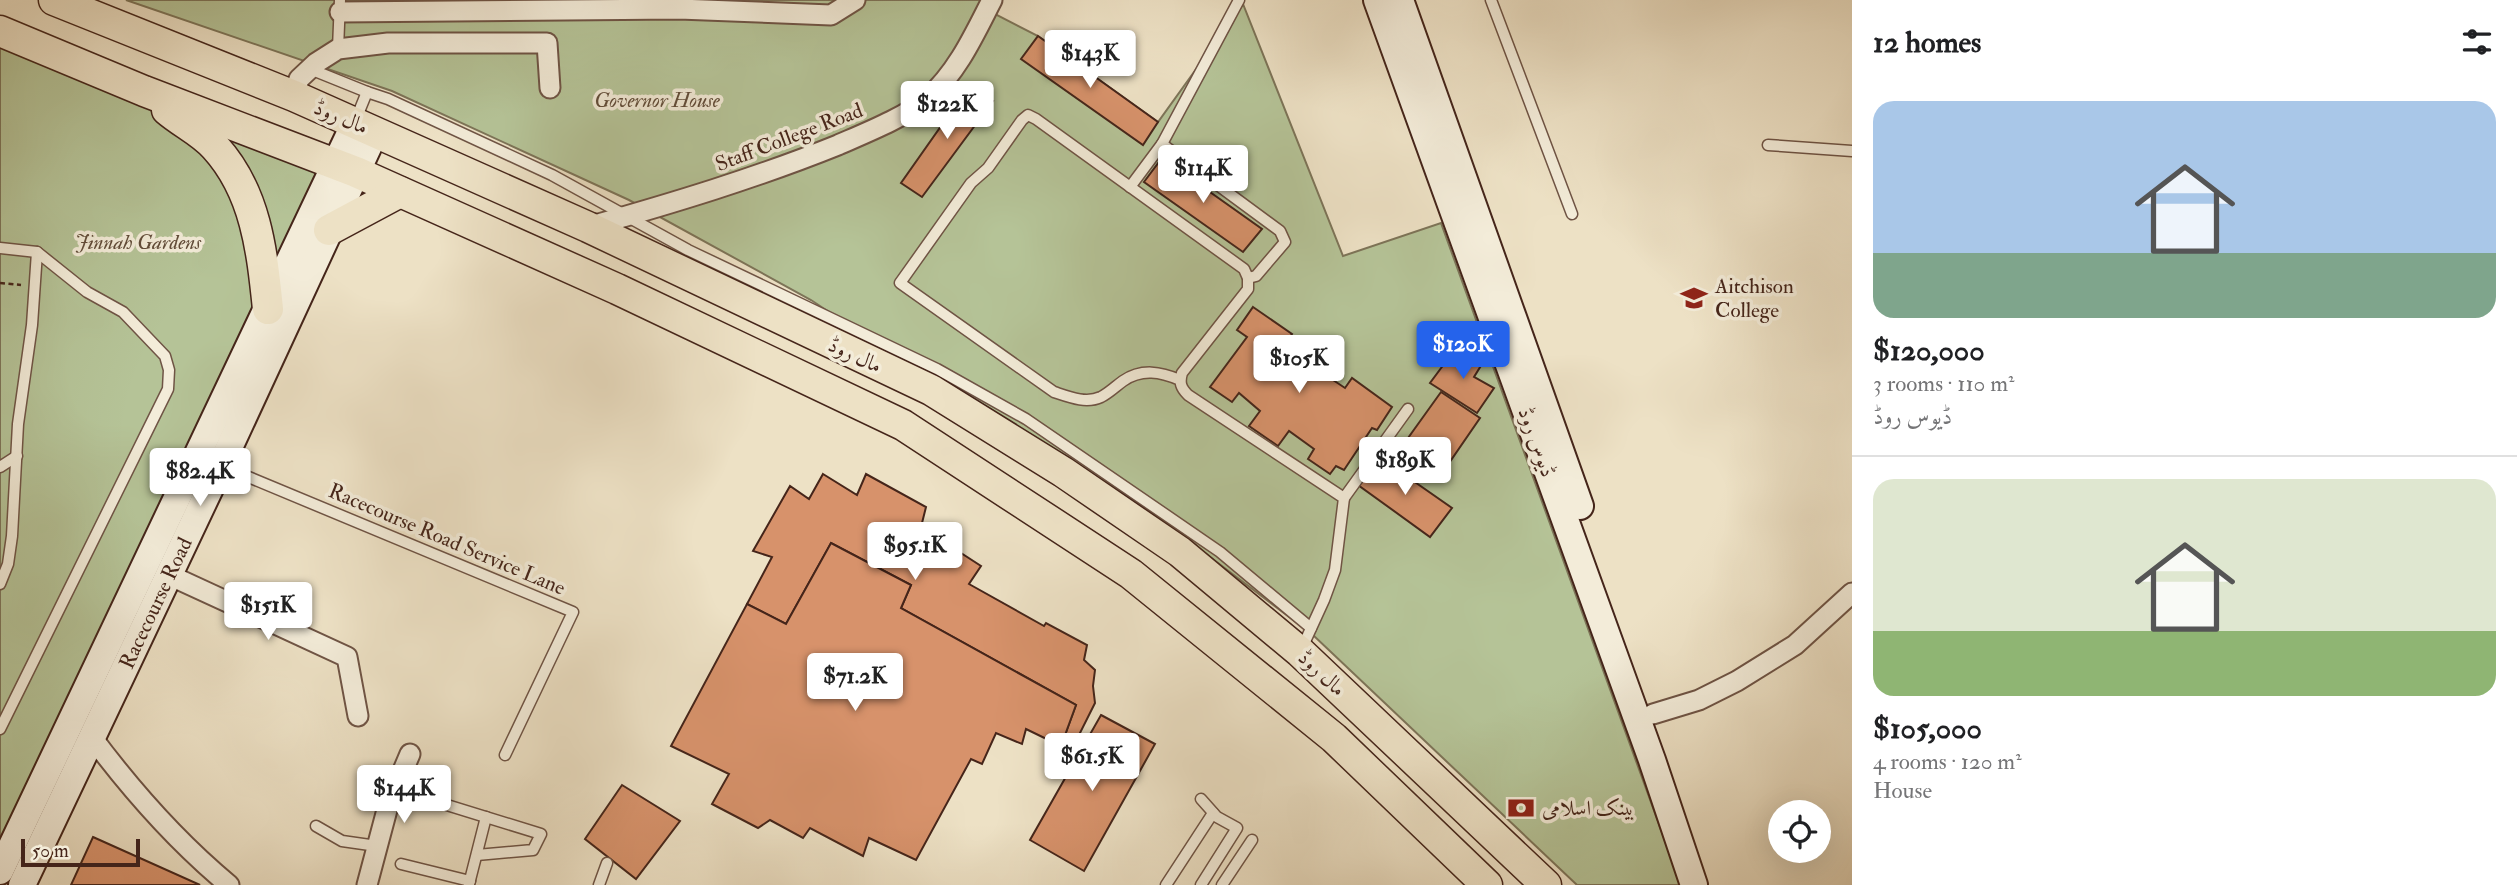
<!DOCTYPE html>
<html lang="en">
<head>
<meta charset="utf-8">
<style>
	body { margin:0; font-family:"IM FELL Double Pica",Amiri,serif; background:#f6f6f6; color:#202124; height:100vh; display:flex; flex-direction:column; font-size:26px; white-space:nowrap }
	* { box-sizing:border-box; margin:0 }
	p { font-size:23px; color:#757577 }
	.icon { flex:none; width:38px; height:38px; fill:none; stroke:currentColor; stroke-width:2; stroke-linecap:round; stroke-linejoin:round }
	.map { position:relative; flex:1; overflow:hidden }
	.panel { display:flex; flex-direction:column; background:#fff; width:665px }
	.panel>* { flex:none }
	.tools { position:absolute; left:1768px; top:800px; display:grid; gap:14px }
	.tools a { display:grid; place-items:center; width:63px; height:63px; border-radius:50%; background:#fff; box-shadow:0 7px 28px #0002; font-size:35px }
	.scale { position:absolute; left:21px; bottom:18px; width:119px; box-sizing:border-box; padding-left:7px; border:4px solid #45251a; border-top:0; font-size:19px; line-height:24px; white-space:nowrap; color:#45251a; -webkit-text-stroke:5px #f3ecd9; paint-order:stroke }
	.price { position:absolute; translate:-50% -60px; padding:0 16px; border-radius:7px; background:#fff; color:#222; font-size:23px; line-height:46px; filter:drop-shadow(0 2px 4px #0008) }
	.price::after { content:''; position:absolute; left:50%; top:42px; width:21px; height:16px; margin-left:-10px; background:inherit; clip-path:polygon(0 0,100% 0,50% 100%) }
	.price.active { background:#2563eb; color:#fff }
	ul { padding:0; list-style:none }
	li { display:grid; align-content:center; gap:14px; height:371px; padding:0 21px }
	li+li { border-top:2px solid #e0e0e0 }
	li span { display:grid; place-items:center; height:217px; border-radius:21px; color:#555 }
	li>.icon { margin-inline-start:auto }
	span .icon { width:126px; height:126px; fill:#fffc; stroke-width:1 }
	li b { font-size:30px }
	h2 { display:flex; justify-content:space-between; align-items:center; height:84px; padding:0 21px; font-size:30px }
	main { display:flex; flex:1; min-height:0 }
	.map>svg:first-child { display:block }
	.green { fill:#b5c397; stroke:#7d7458; stroke-width:2 }
	.building { fill:#d7926b; stroke:#45251a; stroke-width:2 }
	.lines { fill:none; stroke-linecap:round; stroke-linejoin:round }
	.service-casing { stroke:#6f5445; stroke-width:13 }
	.minor-casing { stroke:#6f5445; stroke-width:23 }
	.secondary-casing { stroke:#45251a; stroke-width:30 }
	.primary-casing { stroke:#45251a; stroke-width:33 }
	.path { stroke:#45251a; stroke-width:2.5; stroke-dasharray:5 3.5; stroke-linecap:butt }
	.service { stroke:#f3ecd9; stroke-width:10 }
	.minor { stroke:#f3ecd9; stroke-width:19 }
	.secondary { stroke:#f3ecd9; stroke-width:26 }
	.primary { stroke:#ede1c5; stroke-width:30 }
	.labels { text-anchor:middle; stroke-width:7; stroke-linejoin:round; paint-order:stroke }
	.park-label { font-size:21px; font-style:italic; fill:#614c39; stroke:#f3ecd9 }
	.street-label { font-size:21px; fill:#45251a; stroke:#f3ecd9 }
	.poi-label { font-size:21px; fill:#45251a; stroke:#f3ecd9; text-anchor:start }
</style>
</head>
<body>
<main>
<div class="map">
<svg width="1852" height="885" viewBox="0 0 1852 885">
	<rect width="100%" height="100%" fill="#ede1c5"/>
	<filter id="stains"><feTurbulence type="fractalNoise" baseFrequency=".00286" numOctaves="4"/><feColorMatrix values="0 0 0 0 .2 0 0 0 0 .09 0 0 0 0 .02 0 0 0 .5 -.17"/></filter>
	<radialGradient id="worn" r=".72"><stop offset=".6" stop-color="#630" stop-opacity="0"/><stop offset="1" stop-color="#630" stop-opacity=".3"/></radialGradient>
	<!-- green -->
	<g class="green">
		<path d="M126 0H987V10L1038 36 1158 122 1243 4 1343 256 1441 223 1681 885H1577L1313 635 1185 538 935 382 811 300 629 200 392 91Z"/>
		<path d="M0 37 327 168 0 840Z"/>
	</g>
	<!-- building -->
	<g class="building">
		<path d="M1038 36 1158 122 1143 145 1021 59Z"/>
		<path d="M970 85 993 101 922 197 901 183Z"/>
		<path d="M1162 158 1262 229 1243 252 1144 182Z"/>
		<path d="M1253 307 1292 334 1285 344 1297 353 1315 351 1331 361 1333 380 1345 388 1352 378 1392 407 1377 430 1372 428 1344 470 1336 466 1330 474 1308 459 1314 449 1289 431 1278 446 1249 426 1260 411 1239 393 1232 402 1210 387 1247 337 1237 330Z"/>
		<path d="M1456 348 1482 364 1474 377 1494 388 1477 413 1430 383Z"/>
		<path d="M1441 392 1480 418 1438 479 1398 452Z"/>
		<path d="M1379 457 1452 508 1430 537 1358 485Z"/>
		<path d="M823 474 857 495 866 474 926 507 921 527 981 566 969 584 1044 626 1046 623 1087 645 1084 660 1095 670 1093 686 1095 703 1076 741 1065 735 1076 705 901 608 911 585 831 543 786 624 747 604 772 557 753 551 790 486 809 499Z"/>
		<path d="M831 543 911 585 901 608 1076 705 1061 746 1026 729 1022 744 996 733 982 764 971 759 916 860 869 838 863 856 810 828 803 838 770 820 758 828 712 804 729 774 671 746 747 604 786 624Z"/>
		<path d="M1101 715 1155 744 1084 871 1030 840Z"/>
		<path d="M622 785 680 821 636 879 585 839Z"/>
		<path d="M93 837 200 885H71Z"/>
	</g>
	<g class="lines">
		<!-- service casing -->
		<g class="service-casing">
			<g id="service">
				<path d="M1491 0 1572 214"/>
				<path d="M338 49 340 0"/>
				<path d="M310 69 367 92"/>
				<path d="M356 119 367 92 388 99 552 175 688 250 937 369 1026 419 1220 552 1311 628"/>
				<path d="M1162 144 1280 231 1285 242 1256 276 1248 278"/>
				<path d="M1768 145 1852 151"/>
				<path d="M1130 187 1162 144 1239 0"/>
				<path d="M0 248 37 252 87 292 123 312 165 356 169 370 168 389 0 729"/>
				<path d="M1180 380C1161 372 1142 368 1123 381 1116 386 1109 393 1101 397 1086 404 1069 397 1054 392L900 283 971 183 988 168 1022 120 1028 115 1036 119 1244 269 1248 278V289L1182 373C1179 383 1181 388 1188 395L1344 498 1335 570 1324 600 1302 648"/>
				<path d="M222 466 573 612 505 755"/>
				<path d="M0 467 17 456"/>
				<path d="M1344 498 1408 409"/>
				<path d="M0 584 8 564 12 536 18 424 32 325 37 252"/>
				<path d="M395 789 541 834 533 850 477 855"/>
				<path d="M316 826 342 841 377 846"/>
				<path d="M401 864 470 881"/>
				<path d="M469 884 486 817"/>
				<path d="M599 885 607 863"/>
				<path d="M1166 885 1213 813"/>
				<path d="M1201 885 1237 828 1217 817 1201 799"/>
				<path d="M1222 885 1252 840"/>
			</g>
		</g>
		<!-- minor casing -->
		<g class="minor-casing">
			<g id="minor">
				<path d="M340 12 679 9 831 15 855 0"/>
				<path d="M294 96 299 79 316 63 338 49 388 43H547L550 88"/>
				<path d="M588 227C673 203 756 178 838 145 863 134 908 116 928 98 958 71 974 35 992 0"/>
				<path d="M169 575 347 657 358 716"/>
				<path d="M1653 714 1699 700 1737 681 1795 645 1852 593"/>
				<path d="M91 736C132 791 176 841 229 885"/>
				<path d="M367 885 388 806 410 754"/>
			</g>
		</g>
		<!-- secondary casing -->
		<g class="secondary-casing">
			<g id="secondary">
				<path d="M1377 0 1652 760 1694 885"/>
				<path d="M1400 0 1580 506"/>
				<path d="M0 871 355 123"/>
				<path id="s1" d="M22 885 221 465 375 132"/>
			</g>
		</g>
		<!-- primary casing -->
		<g class="primary-casing">
			<g id="primary">
				<path d="M54 0 294 96 588 227 931 390 1063 472 1180 552 1300 652 1546 885"/>
				<path d="M0 31 144 91 356 172 617 289 903 425 1131 574 1334 738 1487 885"/>
				<path d="M167 110C182 123 202 132 215 147 256 192 262 251 268 309"/>
				<path d="M329 230 400 192"/>
			</g>
		</g>
		<!-- path -->
		<path class="path" d="M0 283 21 285"/>
		<!-- service -->
		<use href="#service" class="service"/>
		<!-- minor -->
		<use href="#minor" class="minor"/>
		<!-- secondary -->
		<use href="#secondary" class="secondary"/>
		<!-- primary -->
		<use href="#primary" class="primary"/>
	</g>
	<!-- icons -->
	<defs>
		<g id="university-bare" transform="scale(2.1)"><path d="M0-5L7-2L0 1L-7-2ZM-4 1L0 2.5L4 1V4Q0 6-4 4Z" fill="#8f2418" stroke="#f3ecd9" stroke-width="2.5" paint-order="stroke"/></g>
		<g id="bank-bare" transform="scale(2.1)"><path d="M-6-4H6V4H-6ZM0-2.3a2.3 2.3 0 1 0 0 4.6a2.3 2.3 0 1 0 0-4.6Z" fill="#8f2418" stroke="#f3ecd9" stroke-width="2.5" paint-order="stroke"/></g>
	</defs>
	<g fill-rule="evenodd">
		<use href="#university-bare" x="1694" y="298"/>
		<use href="#bank-bare" x="1521" y="808"/>
	</g>
	<g class="labels">
		<!-- park labels -->
		<g class="park-label">
			<text x="657" y="107">Governor House</text>
			<text x="138" y="249">Jinnah Gardens</text>
		</g>
		<!-- street labels -->
		<g class="street-label">
			<text transform="translate(341 117) rotate(23)" y="7">مال روڈ</text>
			<text transform="translate(789 137) rotate(-21)" y="7">Staff College Road</text>
			<text transform="translate(855 355) rotate(25)" y="7">مال روڈ</text>
			<text transform="translate(1537 442) rotate(70)" y="7">ڈیوس روڈ</text>
			<text transform="translate(447 539) rotate(23)" y="7">Racecourse Road Service Lane</text>
			<text dy="7" stroke="none"><textPath href="#s1" startOffset="312">Racecourse Road</textPath></text>
			<text transform="translate(1322 673) rotate(43)" y="7">مال روڈ</text>
		</g>
		<!-- poi labels -->
		<g class="poi-label">
			<text x="1715" y="293">Aitchison<tspan x="1715" dy="24">College</tspan></text>
			<text x="1542" y="815">بینک اسلامی</text>
		</g>
	</g>
	<rect width="100%" height="100%" filter="url(#stains)"/>
	<rect width="100%" height="100%" fill="url(#worn)"/>
</svg>
<div class="tools">
<a><svg class="icon" aria-label="locate" viewBox="0 0 24 24"><circle cx="12" cy="12" r="6"/><path d="M12 2v4M12 18v4M2 12h4M18 12h4"/></svg></a>
</div>
<div class="scale">50 m</div>
<b class="price" style="left:1090px;top:90px">$143K</b>
<b class="price" style="left:947px;top:141px">$122K</b>
<b class="price" style="left:1203px;top:205px">$114K</b>
<b class="price active" style="left:1463px;top:381px">$120K</b>
<b class="price" style="left:1299px;top:395px">$105K</b>
<b class="price" style="left:1405px;top:497px">$189K</b>
<b class="price" style="left:200px;top:508px">$82.4K</b>
<b class="price" style="left:915px;top:582px">$95.1K</b>
<b class="price" style="left:268px;top:642px">$151K</b>
<b class="price" style="left:855px;top:713px">$71.2K</b>
<b class="price" style="left:1092px;top:793px">$61.5K</b>
<b class="price" style="left:404px;top:825px">$144K</b>
</div>
<section class="panel">
<h2>12 homes<svg class="icon" aria-label="filters" viewBox="0 0 24 24"><path d="M4 7h16M4 17h16"/><circle cx="9" cy="7" r="2"/><circle cx="15" cy="17" r="2"/></svg></h2>
<ul>
<li><span style="background:linear-gradient(#a9c7e8 70%,#7fa58c 0)"><svg class="icon" aria-label="home" viewBox="0 0 24 24"><path d="M3 11l9-7 9 7M6 9v11h12V9"/></svg></span><div><b>$120,000</b><p>3 rooms · 110 m²</p><p>ڈیوس روڈ</p></div></li>
<li><span style="background:linear-gradient(#dfe7d0 70%,#8fb573 0)"><svg class="icon" aria-label="home" viewBox="0 0 24 24"><path d="M3 11l9-7 9 7M6 9v11h12V9"/></svg></span><div><b>$105,000</b><p>4 rooms · 120 m²</p><p>House</p></div></li>
</ul>
</section>
</main>
</body>
</html>
